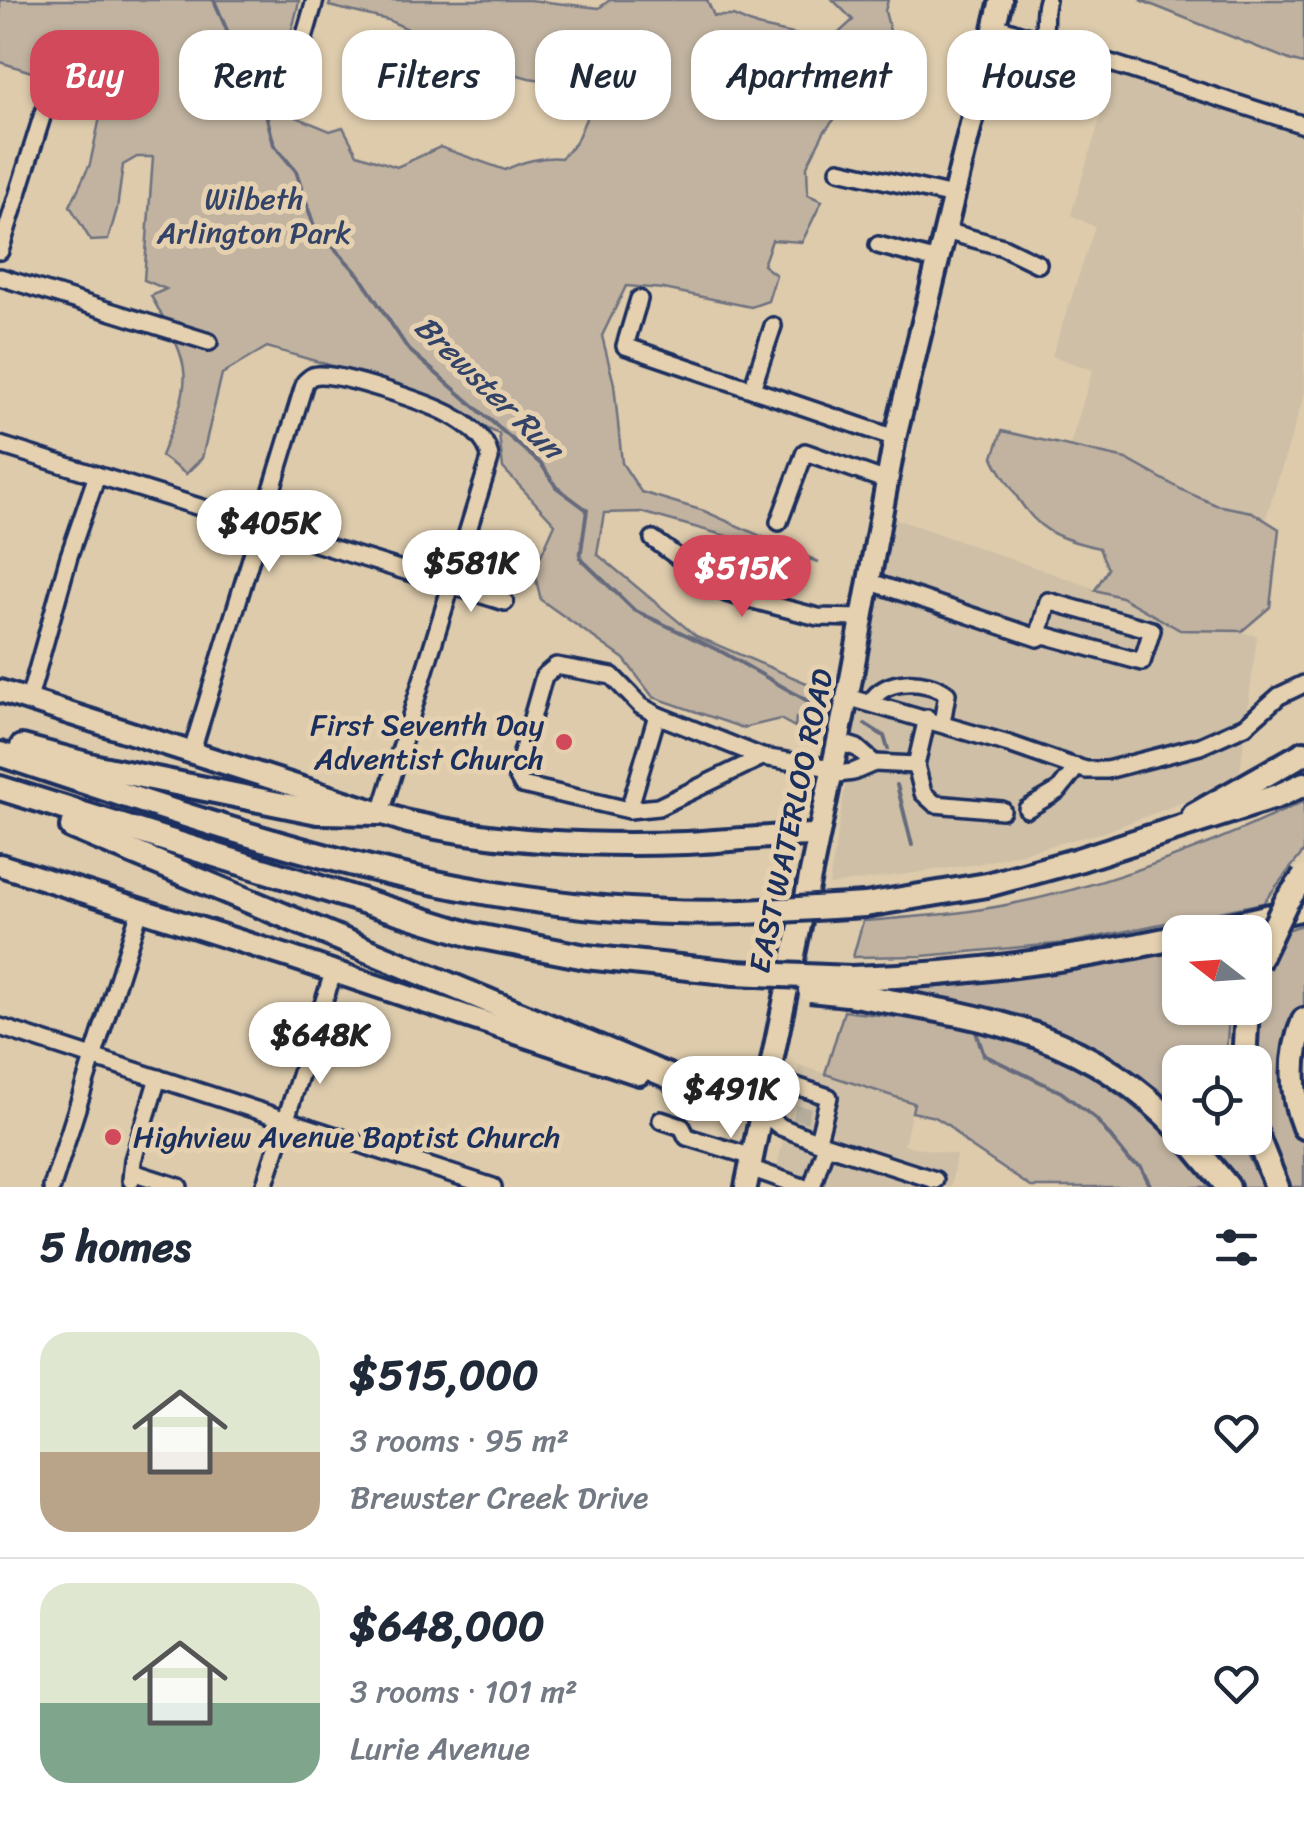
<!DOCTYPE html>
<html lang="en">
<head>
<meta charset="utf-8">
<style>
	body { margin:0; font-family:Sriracha,sans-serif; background:#f6f6f7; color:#1f2937; height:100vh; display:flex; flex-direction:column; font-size:38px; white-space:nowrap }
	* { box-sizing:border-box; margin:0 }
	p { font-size:32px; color:#747a83 }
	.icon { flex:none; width:55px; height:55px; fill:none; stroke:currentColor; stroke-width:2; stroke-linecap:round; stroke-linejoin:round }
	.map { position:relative; height:1187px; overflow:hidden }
	.panel { display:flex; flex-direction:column; background:#fff; flex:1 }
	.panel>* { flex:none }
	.hud { position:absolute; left:30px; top:30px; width:1245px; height:90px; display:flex; gap:20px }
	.needle { width:65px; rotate:287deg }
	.controls { position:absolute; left:1162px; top:915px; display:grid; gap:20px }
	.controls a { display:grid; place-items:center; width:110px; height:110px; border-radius:20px; background:#fff; box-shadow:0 2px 8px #0004; font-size:50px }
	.price { position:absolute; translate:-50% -85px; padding:0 22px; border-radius:35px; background:#fff; color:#222; font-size:32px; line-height:65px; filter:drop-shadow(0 2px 5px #0008) }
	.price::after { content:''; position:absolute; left:50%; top:60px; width:30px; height:22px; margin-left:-15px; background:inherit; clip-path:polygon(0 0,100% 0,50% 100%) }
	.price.selected { background:#d1495b; color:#fff }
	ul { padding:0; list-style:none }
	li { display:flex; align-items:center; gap:30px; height:250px; padding:0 40px }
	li+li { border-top:2px solid #e0e1e3 }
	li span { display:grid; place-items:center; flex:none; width:280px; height:200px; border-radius:30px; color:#555 }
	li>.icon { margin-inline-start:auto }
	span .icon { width:120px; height:120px; fill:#fffc; stroke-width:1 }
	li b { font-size:42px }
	h2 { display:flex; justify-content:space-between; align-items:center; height:120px; padding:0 40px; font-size:42px }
	.pill { padding:0 35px; border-radius:30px; background:#fff; box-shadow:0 2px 8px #0004; font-size:35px; line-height:90px }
	.pill.selected { background:#d1495b; color:#fff }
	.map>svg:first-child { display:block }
	.built { fill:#cebfa6 }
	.green { fill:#c1b3a0; stroke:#6e717f; stroke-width:2.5 }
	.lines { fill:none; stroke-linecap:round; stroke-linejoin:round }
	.stream { stroke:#656a7d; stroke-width:4 }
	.minor-tunnel { stroke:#b6ac9c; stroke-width:15; stroke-dasharray:15 8; stroke-linecap:butt }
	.minor-casing { stroke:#1b2f5e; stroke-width:22 }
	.major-casing { stroke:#1b2f5e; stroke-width:28 }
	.highway-casing { stroke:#1b2f5e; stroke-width:30 }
	.minor { stroke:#e5d1af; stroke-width:15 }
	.major { stroke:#e5d1af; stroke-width:20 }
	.highway { stroke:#e5d1af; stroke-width:22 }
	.highway-bridge-casing { stroke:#1b2f5e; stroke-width:30; stroke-linecap:butt }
	.highway-bridge { stroke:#e5d1af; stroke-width:22 }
	.poi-dot { fill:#d1495b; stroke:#e5d1af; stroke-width:4 }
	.labels { text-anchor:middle; stroke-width:10; stroke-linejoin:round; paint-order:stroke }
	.park-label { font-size:30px; fill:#344368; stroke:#e5d1af }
	.poi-label { font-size:30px; fill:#1b2f5e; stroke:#e5d1af; text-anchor:end }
	.street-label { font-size:30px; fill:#1b2f5e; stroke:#e5d1af }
	.water-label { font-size:32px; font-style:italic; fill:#344368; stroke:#e5d1af }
</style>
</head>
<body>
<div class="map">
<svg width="1304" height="1187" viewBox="0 0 1304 1187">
	<rect width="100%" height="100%" fill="#ddcbac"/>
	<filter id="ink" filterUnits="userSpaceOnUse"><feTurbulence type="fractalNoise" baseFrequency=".01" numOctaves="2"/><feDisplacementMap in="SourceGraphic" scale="20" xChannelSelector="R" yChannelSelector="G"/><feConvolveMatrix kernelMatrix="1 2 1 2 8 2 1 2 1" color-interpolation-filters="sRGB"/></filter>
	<g filter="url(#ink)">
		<!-- built -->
		<g class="built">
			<path d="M1114 73 1304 136V396L1265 521 1252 512 1216 505 1184 491 1126 459 1070 445 1093 370 1052 356 1095 227 1071 215Z"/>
			<path d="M893 518 1174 616 1257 636 1240 771 1189 800 1104 832 977 864 829 885 885 545Z"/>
			<path d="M799 1065 914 1103 904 1145 956 1155 951 1187H773Z"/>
		</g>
		<!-- green -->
		<g class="green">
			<path d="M0 0H299C294 30 276 73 277 99L296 117 330 131 343 127 357 154 397 167 440 147 505 170C521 162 543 156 561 158L575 144 591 107 581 91 569 84 529 78 448 56 428 38 388 20 329 6 331 0H530L599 8 610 0H707L714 16H733L757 26 829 42 853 20 833 0H888L885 11 890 31 855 94 824 132 807 166 808 195 822 201 802 242 772 240 763 265 776 275 768 301 751 307 664 289 626 286 602 336 614 384 622 463 641 492 704 511 819 562 641 512 604 513 597 554 696 636 823 690 811 722 796 718 795 727 780 719 743 728 653 697 624 659 541 600 534 571 555 524 503 468 499 434 395 384 267 347 222 374 202 458 186 474 161 456C193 376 195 372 151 296L166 289 144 280 153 157H137L123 165 117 209 108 240 91 241 70 206 90 164 103 103 66 83 0 62Z"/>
			<path d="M1140 0H1304V64L1292 61Z"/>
			<path d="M1002 431 1126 459 1184 491 1216 505 1252 512 1279 529 1270 607 1242 631 1180 630 1121 597 1095 590 1108 569 1099 548C1056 538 1037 531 1014 492 1007 480 998 470 993 457Z"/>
			<path d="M1304 801V851L1263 903 1068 943 922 956 853 957 863 921C899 918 935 916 970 911 1085 895 1200 851 1304 801Z"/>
			<path d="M1304 924V1009L1297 1021 1289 1093 1304 1138V1187H1281C1263 1147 1255 1106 1255 1062H1250L1263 972 1282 932Z"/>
			<path d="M1180 945V1008H1230L1225 1062H1180V1120L1147 1087 903 999 912 984Z"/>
			<path d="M844 1011C894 1018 948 1019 996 1032 1086 1057 1155 1120 1218 1187H1031L967 1144 948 1125 935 1117 912 1112 914 1103 825 1074Z"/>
			<path d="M1195 1138H1239L1263 1187H1236Z"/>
		</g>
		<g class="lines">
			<!-- stream -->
			<g class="stream">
				<path d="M214 0 239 59 257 79 274 145 296 171 314 226 359 275 408 349 542 465 556 487 587 510 580 558 634 610 724 653 820 708"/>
				<path d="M865 724 884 736 888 749"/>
				<path d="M897 785 912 845"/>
				<path d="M976 1032 984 1055 1061 1092 1096 1119 1130 1161 1141 1167 1151 1187"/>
			</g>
			<!-- minor-tunnel -->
			<path class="minor-tunnel" d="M800 1121 804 1104"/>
			<!-- minor casing -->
			<g class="minor-casing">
				<g id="minor">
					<path d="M995 26 1304 125"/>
					<path d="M1042 41C1047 26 1042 14 1047 0"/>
					<path d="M287 97 315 0"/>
					<path d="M839 170 953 196"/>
					<path d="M945 231 1003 247 1038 264"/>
					<path d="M878 245 938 261"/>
					<path d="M0 251 52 85"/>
					<path d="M0 277 209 342"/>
					<path d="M639 299 625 346 895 438"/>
					<path d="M752 389 773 326"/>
					<path d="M0 445 505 602"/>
					<path d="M779 522 805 452 887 481"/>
					<path d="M653 539 726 593 818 617 861 618"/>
					<path d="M868 581 1038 638 1044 635 1142 662 1152 630 1048 601 1038 638"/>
					<path d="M847 697 1009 744 1069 765 1086 770H1107L1200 746 1245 726 1279 696 1304 684"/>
					<path d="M29 699 69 556 97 475"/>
					<path d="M871 702C884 678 926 678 947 694L942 723"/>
					<path d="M192 751 305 382C312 376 310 376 319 375 343 374 426 402 449 414 466 423 489 439 490 459L381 813"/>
					<path d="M762 757 658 807 629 810 657 715 762 757 832 768"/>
					<path d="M874 763 916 765 927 718"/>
					<path d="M916 765 923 793 935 804 1002 810"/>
					<path d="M831 775 853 772 874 763 857 748 838 742"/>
					<path d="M1027 809 1059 790 1077 767"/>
					<path d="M629 810 522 785 516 774 544 676 556 666 612 676 641 706 657 715"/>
					<path d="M0 1027 493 1187"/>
					<path d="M769 1077 829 1097 818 1140"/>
					<path d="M762 1112 781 1127 826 1145 812 1187"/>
					<path d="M661 1120 682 1127 687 1137 753 1157"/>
					<path d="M826 1145 935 1180"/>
					<path d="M750 1168 803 1187"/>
					<path d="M132 1172 179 1187"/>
					<path d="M131 1180 133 1160 158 1078"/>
					<path d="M52 1187 140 910"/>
					<path d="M264 1187 333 973"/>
				</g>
			</g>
			<!-- major casing -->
			<g class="major-casing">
				<g id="major">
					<path d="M0 691 408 822C500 843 593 846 686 843 730 841 774 835 818 835"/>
					<path d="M0 865 290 957 639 1074"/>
					<path d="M673 1081 762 1112"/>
					<path d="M746 1187 852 674 895 438 1001 0"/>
				</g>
			</g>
			<!-- highway casing -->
			<g class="highway-casing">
				<g id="highway">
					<path d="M22 747 97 767 318 812 381 813"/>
					<path d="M0 754C247 836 481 921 746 912"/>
					<path d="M0 788 472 935 586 957 735 973"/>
					<path d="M1194 815 1304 753"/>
					<path d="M72 827 685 1083"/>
					<path d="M865 905 987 885 1078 860 1278 796 1304 784"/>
					<path d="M1202 932 1304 908"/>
					<path d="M851 978C963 975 1071 960 1180 937"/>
					<path d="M847 994C976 1016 1085 1028 1180 1130"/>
					<path d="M1304 1020C1290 1054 1290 1093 1304 1127"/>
					<path d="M1244 1062 1247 1008"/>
					<path d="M1255 1132 1277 1187"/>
					<path d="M1187 1138 1228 1187"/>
				</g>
			</g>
			<!-- minor -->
			<use href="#minor" class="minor"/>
			<!-- major -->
			<use href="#major" class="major"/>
			<!-- highway -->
			<use href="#highway" class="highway"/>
			<!-- highway-bridge casing -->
			<g class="highway-bridge-casing">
				<g id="highway-bridge">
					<path d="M746 912 865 905"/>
					<path d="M1257 963 1286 902 1304 877"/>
					<path d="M735 973 851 978"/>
					<path d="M810 990 847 994"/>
				</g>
			</g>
			<!-- highway-bridge -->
			<use href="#highway-bridge" class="highway-bridge"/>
		</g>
	</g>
	<!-- markers -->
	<g class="poi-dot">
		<circle cx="564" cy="742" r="10"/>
		<circle cx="113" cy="1137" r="10"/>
	</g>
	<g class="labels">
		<!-- park labels -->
		<g class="park-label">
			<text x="254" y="209">Wilbeth<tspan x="254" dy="34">Arlington Park</tspan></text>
		</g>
		<!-- poi labels -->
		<g class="poi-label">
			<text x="544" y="735">First Seventh Day<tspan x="544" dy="34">Adventist Church</tspan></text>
			<text x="133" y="1147" text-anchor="start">Highview Avenue Baptist Church</text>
		</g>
		<!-- street labels -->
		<g class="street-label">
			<text transform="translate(791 821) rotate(-78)" y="10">EAST WATERLOO ROAD</text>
		</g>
		<!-- water labels -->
		<g class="water-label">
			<text transform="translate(489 387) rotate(44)" y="11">Brewster Run</text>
		</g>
	</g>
</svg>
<div class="controls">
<a><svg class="needle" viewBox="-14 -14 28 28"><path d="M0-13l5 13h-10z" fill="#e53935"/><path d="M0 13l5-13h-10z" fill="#747a83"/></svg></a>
<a><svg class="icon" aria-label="locate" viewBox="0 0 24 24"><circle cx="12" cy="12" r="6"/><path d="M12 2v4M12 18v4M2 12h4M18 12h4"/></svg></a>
</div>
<b class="price" style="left:269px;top:575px">$405K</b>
<b class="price" style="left:471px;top:615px">$581K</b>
<b class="price selected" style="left:742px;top:620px">$515K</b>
<b class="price" style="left:320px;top:1087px">$648K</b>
<b class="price" style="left:731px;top:1141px">$491K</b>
<div class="hud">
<a class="pill selected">Buy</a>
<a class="pill">Rent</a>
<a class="pill">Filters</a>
<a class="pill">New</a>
<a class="pill">Apartment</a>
<a class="pill">House</a>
</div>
</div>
<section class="panel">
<h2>5 homes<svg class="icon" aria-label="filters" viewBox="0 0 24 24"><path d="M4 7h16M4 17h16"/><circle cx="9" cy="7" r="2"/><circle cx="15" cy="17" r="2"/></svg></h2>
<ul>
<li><span style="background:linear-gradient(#dfe7d0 60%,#b9a48a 0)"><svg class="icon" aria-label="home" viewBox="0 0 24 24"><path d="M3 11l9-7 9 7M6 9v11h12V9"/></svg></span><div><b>$515,000</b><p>3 rooms · 95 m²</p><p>Brewster Creek Drive</p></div><svg class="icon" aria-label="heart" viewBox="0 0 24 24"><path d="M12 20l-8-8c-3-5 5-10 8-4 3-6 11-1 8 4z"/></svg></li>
<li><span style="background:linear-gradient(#dfe7d0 60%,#7fa58c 0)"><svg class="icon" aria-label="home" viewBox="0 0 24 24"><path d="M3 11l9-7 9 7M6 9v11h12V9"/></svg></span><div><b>$648,000</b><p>3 rooms · 101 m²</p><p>Lurie Avenue</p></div><svg class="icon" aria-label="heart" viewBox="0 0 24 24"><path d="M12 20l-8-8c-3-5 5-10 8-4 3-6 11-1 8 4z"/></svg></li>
</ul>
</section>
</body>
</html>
